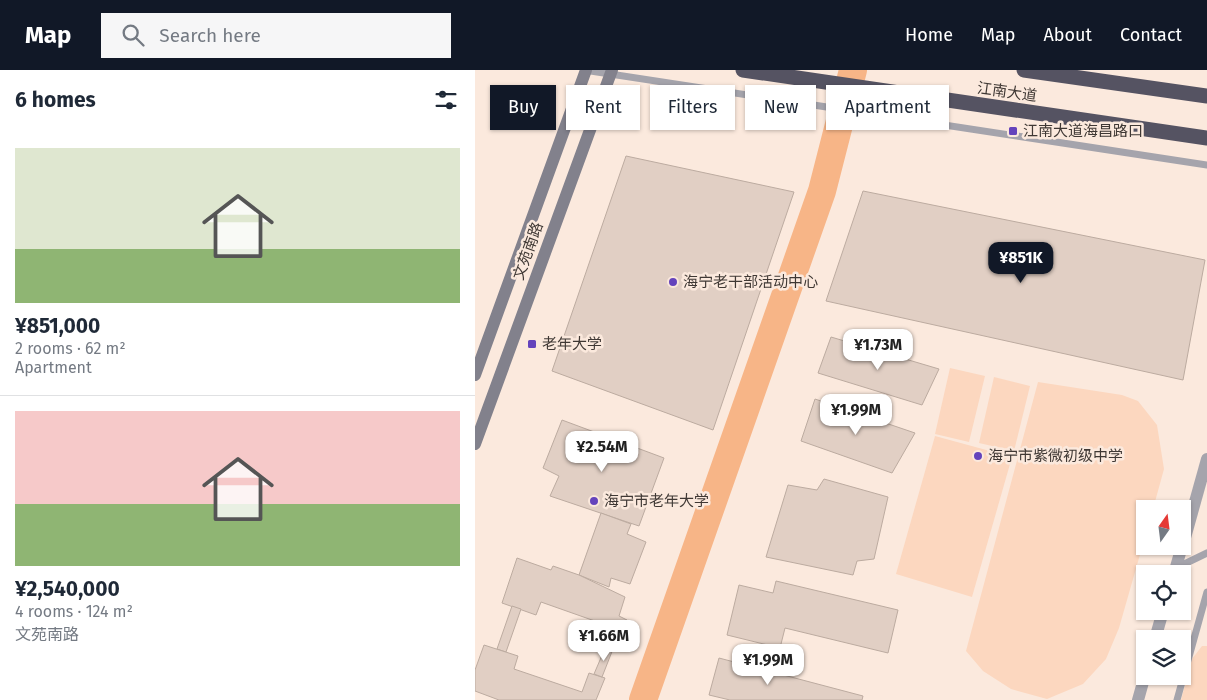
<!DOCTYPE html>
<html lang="en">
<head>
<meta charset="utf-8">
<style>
	body { margin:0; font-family:"Fira Sans","Noto Sans SC",sans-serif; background:#f6f6f7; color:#1f2937; height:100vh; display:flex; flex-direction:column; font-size:19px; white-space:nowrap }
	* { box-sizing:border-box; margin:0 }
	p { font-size:16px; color:#747a83 }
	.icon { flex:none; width:28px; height:28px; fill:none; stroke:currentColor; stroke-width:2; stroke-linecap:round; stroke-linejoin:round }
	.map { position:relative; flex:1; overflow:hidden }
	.sheet { display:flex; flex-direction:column; background:#fff; width:475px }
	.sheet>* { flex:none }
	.guide { position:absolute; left:15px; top:15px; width:475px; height:45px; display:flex; gap:10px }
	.needle { width:32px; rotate:14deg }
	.buttons { position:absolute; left:661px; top:430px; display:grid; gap:10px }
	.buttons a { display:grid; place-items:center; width:55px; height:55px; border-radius:0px; background:#fff; box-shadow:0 1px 4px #0004; font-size:25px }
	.price { position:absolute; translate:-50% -42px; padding:0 11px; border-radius:10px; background:#fff; color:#222; font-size:16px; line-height:32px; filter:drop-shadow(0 1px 2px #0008) }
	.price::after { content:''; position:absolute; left:50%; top:30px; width:15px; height:11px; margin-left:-8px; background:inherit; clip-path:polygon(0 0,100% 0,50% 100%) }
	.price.active { background:#111827; color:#fff }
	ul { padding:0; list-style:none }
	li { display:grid; align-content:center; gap:10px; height:265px; padding:0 15px }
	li+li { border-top:1px solid #e0e1e3 }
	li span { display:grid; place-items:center; height:155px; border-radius:0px; color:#555 }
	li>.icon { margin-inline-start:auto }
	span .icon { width:90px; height:90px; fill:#fffc; stroke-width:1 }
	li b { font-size:21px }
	h2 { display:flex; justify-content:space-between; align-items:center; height:60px; padding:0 15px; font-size:21px }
	.tag { padding:0 18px; border-radius:0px; background:#fff; box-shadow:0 1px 4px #0004; font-size:18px; line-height:45px }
	.tag.active { background:#111827; color:#fff }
	header { display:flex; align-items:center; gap:30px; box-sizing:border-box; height:70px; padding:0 25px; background:#111827; color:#fff }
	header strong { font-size:24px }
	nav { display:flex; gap:28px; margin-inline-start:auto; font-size:18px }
	.search { width:350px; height:45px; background:#f6f6f7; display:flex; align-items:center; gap:12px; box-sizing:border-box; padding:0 18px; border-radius:0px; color:#747a83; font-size:19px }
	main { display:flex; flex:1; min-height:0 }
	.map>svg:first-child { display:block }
	.green { fill:#fcd7bf }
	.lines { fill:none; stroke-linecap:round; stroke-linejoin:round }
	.river { stroke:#f7b587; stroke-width:28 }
	.building { fill:#e1cfc4; stroke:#bcaba0 }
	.lane { stroke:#a5a4ac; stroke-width:7 }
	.street { stroke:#a5a4ac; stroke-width:12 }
	.secondary { stroke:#82818c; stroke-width:12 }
	.highway { stroke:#555362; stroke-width:15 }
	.poi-dot { fill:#6443bc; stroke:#fbe9dd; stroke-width:2 }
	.labels { text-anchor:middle; stroke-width:5; stroke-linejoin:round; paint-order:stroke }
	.street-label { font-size:15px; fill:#3f3834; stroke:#fbe9dd }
	.poi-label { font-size:15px; fill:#3f3834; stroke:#fbe9dd; text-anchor:start }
</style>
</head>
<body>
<header>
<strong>Map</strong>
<div class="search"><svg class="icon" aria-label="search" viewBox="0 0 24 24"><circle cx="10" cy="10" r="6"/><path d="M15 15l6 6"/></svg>Search here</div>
<nav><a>Home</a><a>Map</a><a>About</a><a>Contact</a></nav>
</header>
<main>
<section class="sheet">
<h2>6 homes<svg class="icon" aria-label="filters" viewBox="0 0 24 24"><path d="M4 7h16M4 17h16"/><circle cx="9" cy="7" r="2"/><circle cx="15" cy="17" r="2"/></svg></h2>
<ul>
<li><span style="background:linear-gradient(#dfe7d0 65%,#8fb573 0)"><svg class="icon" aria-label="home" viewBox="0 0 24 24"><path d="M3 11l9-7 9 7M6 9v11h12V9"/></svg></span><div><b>¥851,000</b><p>2 rooms · 62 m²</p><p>Apartment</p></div></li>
<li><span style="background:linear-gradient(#f6c9c9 60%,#8fb573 0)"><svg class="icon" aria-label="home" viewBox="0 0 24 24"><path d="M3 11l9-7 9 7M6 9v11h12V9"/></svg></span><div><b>¥2,540,000</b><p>4 rooms · 124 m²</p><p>文苑南路</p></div></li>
</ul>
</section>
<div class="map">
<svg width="732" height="630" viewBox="0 0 732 630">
	<rect width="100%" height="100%" fill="#fbe9dd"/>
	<!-- green -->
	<g class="green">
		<path d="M475 298 510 306 494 372 460 364Z"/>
		<path d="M519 307 555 316 539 381 504 373Z"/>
		<path d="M563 312 647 325 663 331 682 355 689 399 678 439H670V467L644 558 631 589 608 614 572 629 536 619 508 601 491 581Z"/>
		<path d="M460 366 537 387 497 527 421 504Z"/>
		<path d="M727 576H732V630H706L717 589Z"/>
	</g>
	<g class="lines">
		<!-- river -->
		<path class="river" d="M168 630 347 121 378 0"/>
	</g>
	<!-- building -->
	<g class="building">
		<path d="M151 86 319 122 238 360 77 301Z"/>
		<path d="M388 121 730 190 708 310 351 231Z"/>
		<path d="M356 267 464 299 447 335 343 303Z"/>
		<path d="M340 329 440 363 417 403 326 371Z"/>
		<path d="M87 350 189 388 164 456 75 426 84 406 68 398Z"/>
		<path d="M349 409 413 427 399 489 382 491 378 505 291 487 313 415 342 420Z"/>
		<path d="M126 443 156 454 152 464 171 472 155 514 136 508 134 517 104 505Z"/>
		<path d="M42 488 76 500 78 496 104 505 150 527 144 546 152 550 142 580 127 575 134 556 66 532 61 545 27 533Z"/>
		<path d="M301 511 423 540 413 583 310 558 305 578 252 565 264 515 298 523Z"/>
		<path d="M37 536 46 539 31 582 22 579Z"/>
		<path d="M9 575 43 586 39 599 107 622 114 603 130 608 121 630H24L0 621V600Z"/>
		<path d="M131 576 138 579 127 607 119 604Z"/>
		<path d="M244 588 388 626 387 630H255L234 625Z"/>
	</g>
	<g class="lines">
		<!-- lane -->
		<g class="lane">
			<path d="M109 0 732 95"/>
			<path d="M701 498 732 483"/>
			<path d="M702 630 732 522"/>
		</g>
		<!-- street -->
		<g class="street">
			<path d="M708 475 732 389"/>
			<path d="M699 504 707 476"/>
			<path d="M680 569 688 541"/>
			<path d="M663 630 670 605"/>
		</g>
		<!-- secondary -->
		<g class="secondary">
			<path d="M0 305 111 0"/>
			<path d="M0 374 137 0"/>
		</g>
		<!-- highway -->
		<g class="highway">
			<path d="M268 0 732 68"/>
			<path d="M549 0 732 26"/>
		</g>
	</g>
	<!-- markers -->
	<g class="poi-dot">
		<rect x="533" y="56" width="10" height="10" rx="2.5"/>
		<circle cx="198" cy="212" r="5"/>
		<rect x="52" y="269" width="10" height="10" rx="2.5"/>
		<circle cx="503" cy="386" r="5"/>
		<circle cx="119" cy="431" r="5"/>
	</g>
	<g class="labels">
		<!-- street labels -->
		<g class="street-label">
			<text transform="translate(532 22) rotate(8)" y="5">江南大道</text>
			<text transform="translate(53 181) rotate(-70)" y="5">文苑南路</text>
		</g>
		<!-- poi labels -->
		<g class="poi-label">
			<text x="548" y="66">江南大道海昌路口</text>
			<text x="208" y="217">海宁老干部活动中心</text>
			<text x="67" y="279">老年大学</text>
			<text x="513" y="391">海宁市紫微初级中学</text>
			<text x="129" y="436">海宁市老年大学</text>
		</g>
	</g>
</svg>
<div class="buttons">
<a><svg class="needle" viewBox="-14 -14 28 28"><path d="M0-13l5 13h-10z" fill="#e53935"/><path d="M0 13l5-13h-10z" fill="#747a83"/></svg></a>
<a><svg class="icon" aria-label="locate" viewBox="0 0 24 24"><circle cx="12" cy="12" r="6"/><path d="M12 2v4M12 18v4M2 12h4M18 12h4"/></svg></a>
<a><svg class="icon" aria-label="layers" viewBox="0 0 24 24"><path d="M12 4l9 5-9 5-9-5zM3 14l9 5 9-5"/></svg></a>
</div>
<b class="price active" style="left:546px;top:214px">¥851K</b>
<b class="price" style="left:403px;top:301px">¥1.73M</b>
<b class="price" style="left:381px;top:366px">¥1.99M</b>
<b class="price" style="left:127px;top:403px">¥2.54M</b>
<b class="price" style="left:129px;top:592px">¥1.66M</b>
<b class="price" style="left:293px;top:616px">¥1.99M</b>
<div class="guide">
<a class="tag active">Buy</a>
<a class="tag">Rent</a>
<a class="tag">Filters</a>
<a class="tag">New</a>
<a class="tag">Apartment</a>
</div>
</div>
</main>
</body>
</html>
